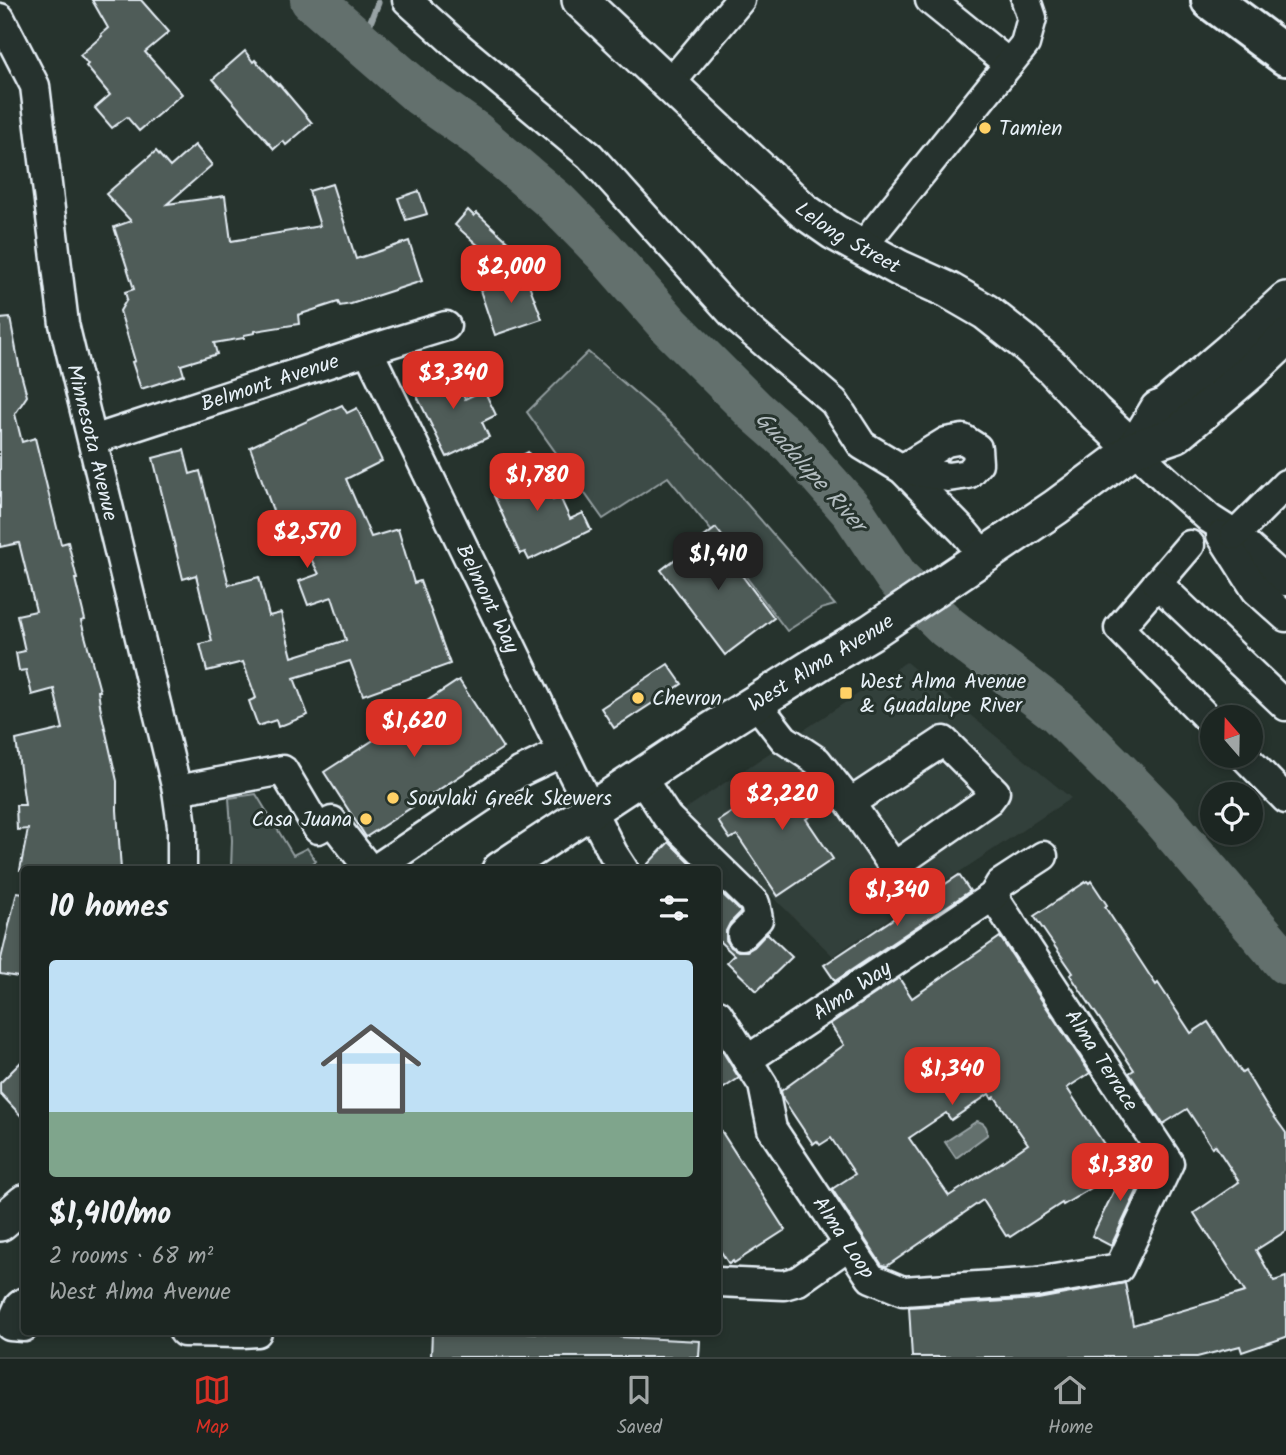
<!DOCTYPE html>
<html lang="en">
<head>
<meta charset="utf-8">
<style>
	body { margin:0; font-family:Kalam,sans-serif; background:#29322f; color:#f1f3f6; height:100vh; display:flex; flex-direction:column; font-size:26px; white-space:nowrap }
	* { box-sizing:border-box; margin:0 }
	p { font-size:23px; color:#a0a5a5 }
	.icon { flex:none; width:38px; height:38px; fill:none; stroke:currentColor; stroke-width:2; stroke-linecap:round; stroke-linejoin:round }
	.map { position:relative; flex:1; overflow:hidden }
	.details { position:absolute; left:21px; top:866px; width:700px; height:469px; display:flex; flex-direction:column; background:#1c2622; border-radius:7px; box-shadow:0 4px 10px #0003,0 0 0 2px #3a4340 }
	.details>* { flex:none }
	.needle { width:46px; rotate:340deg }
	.buttons { position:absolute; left:1200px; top:705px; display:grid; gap:14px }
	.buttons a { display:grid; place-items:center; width:63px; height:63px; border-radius:50%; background:#1c2622; box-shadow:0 4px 10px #0003,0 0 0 2px #3a4340; font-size:35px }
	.price { position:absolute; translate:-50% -60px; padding:0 16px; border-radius:14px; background:#d93025; color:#fff; font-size:23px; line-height:46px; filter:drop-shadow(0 2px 4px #0008) }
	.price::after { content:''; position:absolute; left:50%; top:42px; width:21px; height:16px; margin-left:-10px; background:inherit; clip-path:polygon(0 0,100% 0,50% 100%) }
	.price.selected { background:#222; color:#fff }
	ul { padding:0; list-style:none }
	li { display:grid; align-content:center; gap:14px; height:371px; padding:0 28px }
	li+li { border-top:2px solid #3a4340 }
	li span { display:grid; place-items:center; height:217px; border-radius:7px; color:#555 }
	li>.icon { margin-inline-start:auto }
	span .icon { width:126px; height:126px; fill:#fffc; stroke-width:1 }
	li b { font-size:30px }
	h2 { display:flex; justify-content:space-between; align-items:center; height:84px; padding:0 28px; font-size:30px }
	.menu { display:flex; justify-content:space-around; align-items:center; height:98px; border-top:2px solid #3a4340; background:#1c2622; font-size:19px; color:#a0a5a5 }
	.menu a { display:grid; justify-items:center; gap:4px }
	.menu .selected { color:#d93025 }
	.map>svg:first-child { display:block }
	.built { fill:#333f3a }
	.green { fill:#3e4b47; stroke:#939ea0; stroke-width:2 }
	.water { fill:#636f6d; stroke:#98a3a5; stroke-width:2 }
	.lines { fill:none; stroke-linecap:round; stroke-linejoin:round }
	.stream { stroke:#98a3a5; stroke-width:7 }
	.river { stroke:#636f6d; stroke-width:44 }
	.building { fill:#505c59; stroke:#e8f1f8; stroke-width:2; fill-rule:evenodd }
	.minor-casing { stroke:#e8f1f8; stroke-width:33 }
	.major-casing { stroke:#e8f1f8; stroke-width:40 }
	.highway-casing { stroke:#e8f1f8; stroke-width:44 }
	.minor { stroke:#26332d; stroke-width:28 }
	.major { stroke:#26332d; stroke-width:35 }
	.highway { stroke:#26332d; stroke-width:38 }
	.poi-dot { fill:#ffd166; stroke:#26332d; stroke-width:2.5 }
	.labels { text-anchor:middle; stroke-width:6; stroke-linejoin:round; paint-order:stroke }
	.poi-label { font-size:21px; fill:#e8f1f8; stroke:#26332d; text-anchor:start }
	.street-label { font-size:21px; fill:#e8f1f8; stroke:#26332d }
	.water-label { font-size:23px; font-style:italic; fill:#b3bdc0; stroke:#26332d }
</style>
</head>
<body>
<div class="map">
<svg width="1286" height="1357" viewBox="0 0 1286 1357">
	<rect width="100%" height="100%" fill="#26332d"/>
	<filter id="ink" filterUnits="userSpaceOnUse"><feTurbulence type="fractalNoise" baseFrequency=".0143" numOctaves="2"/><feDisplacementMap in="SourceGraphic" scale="14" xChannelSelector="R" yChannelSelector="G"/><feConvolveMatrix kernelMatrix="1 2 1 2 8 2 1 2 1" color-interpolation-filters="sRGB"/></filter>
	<g filter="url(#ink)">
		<!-- built -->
		<path class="built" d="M906 662 1071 798 833 956 684 810Z"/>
		<!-- green -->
		<g class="green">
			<path d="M588 352 677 429 739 495 835 605 821 609 787 631 710 529 668 477 603 519 527 412Z"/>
			<path d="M256 794 293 855 307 848 316 861 302 870H231L232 840 229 798Z"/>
		</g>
		<!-- water -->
		<path class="water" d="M977 1121C985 1123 988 1127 987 1135L956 1158 945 1142Z"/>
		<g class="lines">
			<!-- stream -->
			<path class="stream" d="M362 43 378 3"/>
			<!-- river -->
			<path class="river" d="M312 0 420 94 475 133 556 202 604 251 670 326 754 410 793 444 853 512 897 578 947 627 1058 712 1117 771 1158 813 1286 963"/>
		</g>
		<!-- building -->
		<g class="building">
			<path d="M92 0H141L169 32 145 52 182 94 139 131 127 117 112 128 95 108 110 95 86 66 88 64 80 55 102 36 101 34 108 28Z"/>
			<path d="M245 51 253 62 255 60 278 85 279 84 312 123 286 145 283 141 274 149 213 79Z"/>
			<path d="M195 145 212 165 167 204 225 196 231 241 320 226 309 191 332 184 356 259 409 241 422 281 351 304 340 306 338 302 298 315 299 324 255 331V333L244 335V338L214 343 217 354 181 365 184 375 141 389 132 362 135 361 120 311 127 299 125 292 134 289 114 227 131 221 106 194 156 151 170 167Z"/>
			<path d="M419 191 427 214 406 220 398 198Z"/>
			<path d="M468 210 474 216 477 213 514 247 494 269 481 248 455 225Z"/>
			<path d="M525 274 542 319 495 335 480 290Z"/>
			<path d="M10 318 20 370 27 396 15 414 22 442 35 438 61 544 68 542 77 579H75L85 620 81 621 100 691H98L101 711 117 781V810L121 870H20L28 829 17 830 16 805H25L16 740 63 729 54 689 32 695 26 670 19 671 16 653 25 651 17 615 36 611 19 543 0 547V319Z"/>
			<path d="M447 366 457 388 459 387 465 399 484 390 496 415 482 422 489 437 447 457 411 384 417 381 416 379Z"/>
			<path d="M342 405 347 413 357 408 382 461 346 479 371 537 398 529 414 583 420 581 450 664 363 695 350 661 294 678 308 715 278 727 276 720 258 726 249 701 256 698 243 662 207 671 200 644 212 641 196 575 183 579 153 458 184 450 190 474 200 471 229 585 259 577 269 616 281 613 292 657 346 640 332 597 308 605 299 581 319 574 288 515 276 519 250 447 290 428V429Z"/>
			<path d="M528 452 553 500 560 497 570 519 583 513 591 530 529 560 525 552 520 554 494 496 522 482 511 461Z"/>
			<path d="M716 528 732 549 725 553 774 618 725 655 661 570Z"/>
			<path d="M668 664 682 684 614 728 601 708Z"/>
			<path d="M459 680 503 748 366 837 324 772 395 726 394 723Z"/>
			<path d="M805 773 830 804 806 819 833 859 778 896 737 835 730 839 718 821 783 779 787 785Z"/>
			<path d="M669 842 697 870H642Z"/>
			<path d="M959 875 970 891 835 981 824 965Z"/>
			<path d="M1087 881 1089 883 1091 881 1107 905 1105 907 1156 985 1158 983 1191 1033 1208 1022 1242 1073 1245 1071 1265 1104 1286 1133V1231L1256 1250 1274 1281 1286 1277V1337L1242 1352 1240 1346 1197 1357H912L909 1307 1038 1299 1125 1283 1133 1325 1245 1292 1194 1213 1239 1182 1215 1145 1212 1147 1187 1109 1163 1124 1129 1073 1134 1070 1070 975 1073 973 1034 916Z"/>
			<path d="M718 890 740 911V913L730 923 726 931V940L731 947 738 951H747L754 947 767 933 792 957 757 991 727 962 734 955 718 940Z"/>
			<path d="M17 892 24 893V978L0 974V963Z"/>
			<path d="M1000 937 1090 1073 1067 1088 1121 1170 1063 1205 1062 1203 1010 1237 1008 1235 1006 1236 983 1200 887 1266 882 1265 832 1189 855 1174 831 1138 820 1145 817 1141 813 1144 783 1099 781 1091 844 1045 830 1024 899 978 912 998ZM989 1094 992 1099 995 1097 1028 1144 999 1164 949 1196 909 1138 946 1113 951 1120Z"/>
			<path d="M718 1044 739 1078 718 1092Z"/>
			<path d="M24 1059V1119L0 1093V1083Z"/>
			<path d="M718 1126 785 1230 734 1263 733 1261 729 1264 718 1247Z"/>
			<path d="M1129 1160 1147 1170 1111 1246 1092 1236Z"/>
			<path d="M432 1332H524L578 1335V1332L620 1334V1337L700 1341 699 1357H431Z"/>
		</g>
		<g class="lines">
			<!-- minor casing -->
			<g class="minor-casing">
				<g id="minor">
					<path d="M407 0 459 47 590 156 738 320 834 402 862 445 902 469 964 532 984 556"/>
					<path d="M930 0 1009 64"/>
					<path id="s1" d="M0 18 35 86 64 324 177 790 182 826V870"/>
					<path d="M669 85 740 0"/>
					<path d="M862 247 1025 44 1032 18 1026 0"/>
					<path id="s2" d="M368 350 573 774 613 853 624 870"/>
					<path d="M963 439 977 448 978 463 968 474 948 477 902 469 946 442Z"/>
					<path id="s3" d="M93 440 368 350 446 326"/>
					<path d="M1134 449 1165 479 1210 519 1235 535 1286 581"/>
					<path d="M1221 535 1256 590 1286 617"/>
					<path d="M1235 535 1286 484"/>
					<path d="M1190 545 1119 628 1213 724"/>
					<path d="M1157 583 1286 706"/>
					<path d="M756 703 784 739 817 761 850 803 889 860 899 863 989 800 995 792 944 741 850 803"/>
					<path d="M1244 756 1286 799"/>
					<path d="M641 777 667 817 755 903 758 919 742 935"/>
					<path d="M177 790 283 770 318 829 332 821 370 870"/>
					<path d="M374 870 520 772 562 752"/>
					<path id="s4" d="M718 1014 763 1085 772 1129 871 1278 903 1291 1037 1282 1119 1268 1169 1163 993 896"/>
					<path id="s5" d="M747 1060 993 896 1000 884 1043 856"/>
					<path d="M718 1282 784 1285 798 1281 849 1245"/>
					<path d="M24 1302 19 1306 10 1326 24 1327"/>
					<path d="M184 1332 242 1333 257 1332"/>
				</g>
			</g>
			<!-- major casing -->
			<g class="major-casing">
				<g id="major">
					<path id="s6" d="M580 0 804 211 834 232 899 268 948 290 986 312 1024 342 1054 369 1094 412 1134 449"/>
					<path d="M1134 449 1158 409 1164 407 1231 350 1286 300"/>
					<path id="s7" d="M500 870 698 739 822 661 871 632 1056 507 1134 449 1177 434 1250 372 1286 338"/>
					<path d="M0 1223 24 1203"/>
				</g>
			</g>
			<!-- highway casing -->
			<g class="highway-casing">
				<path id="highway" d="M1211 0 1286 56"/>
			</g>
			<!-- minor -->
			<use href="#minor" class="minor"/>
			<!-- major -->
			<use href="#major" class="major"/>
			<!-- highway -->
			<use href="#highway" class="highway"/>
		</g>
	</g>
	<!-- markers -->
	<g class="poi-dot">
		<circle cx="985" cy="128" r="7"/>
		<rect x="839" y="686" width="14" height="14" rx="3.5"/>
		<circle cx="638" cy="698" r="7"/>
		<circle cx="393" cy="798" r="7"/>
		<circle cx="366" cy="819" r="7"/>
	</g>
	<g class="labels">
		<!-- poi labels -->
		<g class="poi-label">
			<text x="999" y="135">Tamien</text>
			<text x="860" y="688">West Alma Avenue<tspan x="860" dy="24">&amp; Guadalupe River</tspan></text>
			<text x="652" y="705">Chevron</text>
			<text x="407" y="805">Souvlaki Greek Skewers</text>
			<text x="352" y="826" text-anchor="end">Casa Juana</text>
		</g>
		<!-- street labels -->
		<g class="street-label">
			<text dy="7" stroke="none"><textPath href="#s6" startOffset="359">Lelong Street</textPath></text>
			<text dy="7" stroke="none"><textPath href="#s3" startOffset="186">Belmont Avenue</textPath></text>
			<text dy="7" stroke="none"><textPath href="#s1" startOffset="438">Minnesota Avenue</textPath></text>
			<text dy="7" stroke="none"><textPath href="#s2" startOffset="276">Belmont Way</textPath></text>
			<text dy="7" stroke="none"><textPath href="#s7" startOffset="382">West Alma Avenue</textPath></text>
			<text dy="7" stroke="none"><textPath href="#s5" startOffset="126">Alma Way</textPath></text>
			<text transform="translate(1102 1060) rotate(57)" y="7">Alma Terrace</text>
			<text dy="7" stroke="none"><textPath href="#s4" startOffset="259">Alma Loop</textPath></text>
		</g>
		<!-- water labels -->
		<g class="water-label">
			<text transform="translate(811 471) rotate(48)" y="8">Guadalupe River</text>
		</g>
	</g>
</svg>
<div class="buttons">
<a><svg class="needle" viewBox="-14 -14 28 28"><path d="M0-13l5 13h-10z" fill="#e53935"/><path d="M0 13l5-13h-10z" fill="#a0a5a5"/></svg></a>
<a><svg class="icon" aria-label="locate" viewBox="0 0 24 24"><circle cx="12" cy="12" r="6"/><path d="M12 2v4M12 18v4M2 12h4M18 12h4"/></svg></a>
</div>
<b class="price" style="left:511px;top:305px">$2,000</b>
<b class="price" style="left:453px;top:411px">$3,340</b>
<b class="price" style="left:537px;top:513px">$1,780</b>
<b class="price" style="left:307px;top:570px">$2,570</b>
<b class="price selected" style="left:718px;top:592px">$1,410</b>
<b class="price" style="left:414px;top:759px">$1,620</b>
<b class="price" style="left:782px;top:832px">$2,220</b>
<b class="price" style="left:897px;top:928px">$1,340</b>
<b class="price" style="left:952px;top:1107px">$1,340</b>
<b class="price" style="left:1120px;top:1203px">$1,380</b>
<section class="details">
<h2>10 homes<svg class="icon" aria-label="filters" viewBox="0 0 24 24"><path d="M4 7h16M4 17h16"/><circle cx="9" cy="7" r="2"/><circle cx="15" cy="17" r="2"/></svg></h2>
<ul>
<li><span style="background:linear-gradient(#bfe0f5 70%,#7fa58c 0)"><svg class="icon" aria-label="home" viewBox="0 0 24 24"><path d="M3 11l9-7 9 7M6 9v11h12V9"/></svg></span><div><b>$1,410/mo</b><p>2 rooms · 68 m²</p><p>West Alma Avenue</p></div></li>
</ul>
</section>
</div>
<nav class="menu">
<a class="selected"><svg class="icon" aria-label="map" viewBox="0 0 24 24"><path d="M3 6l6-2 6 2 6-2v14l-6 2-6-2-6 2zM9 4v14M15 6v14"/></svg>Map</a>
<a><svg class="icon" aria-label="saved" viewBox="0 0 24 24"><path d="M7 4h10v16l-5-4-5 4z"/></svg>Saved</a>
<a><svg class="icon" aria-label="home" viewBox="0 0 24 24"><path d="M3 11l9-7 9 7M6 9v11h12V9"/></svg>Home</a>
</nav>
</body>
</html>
